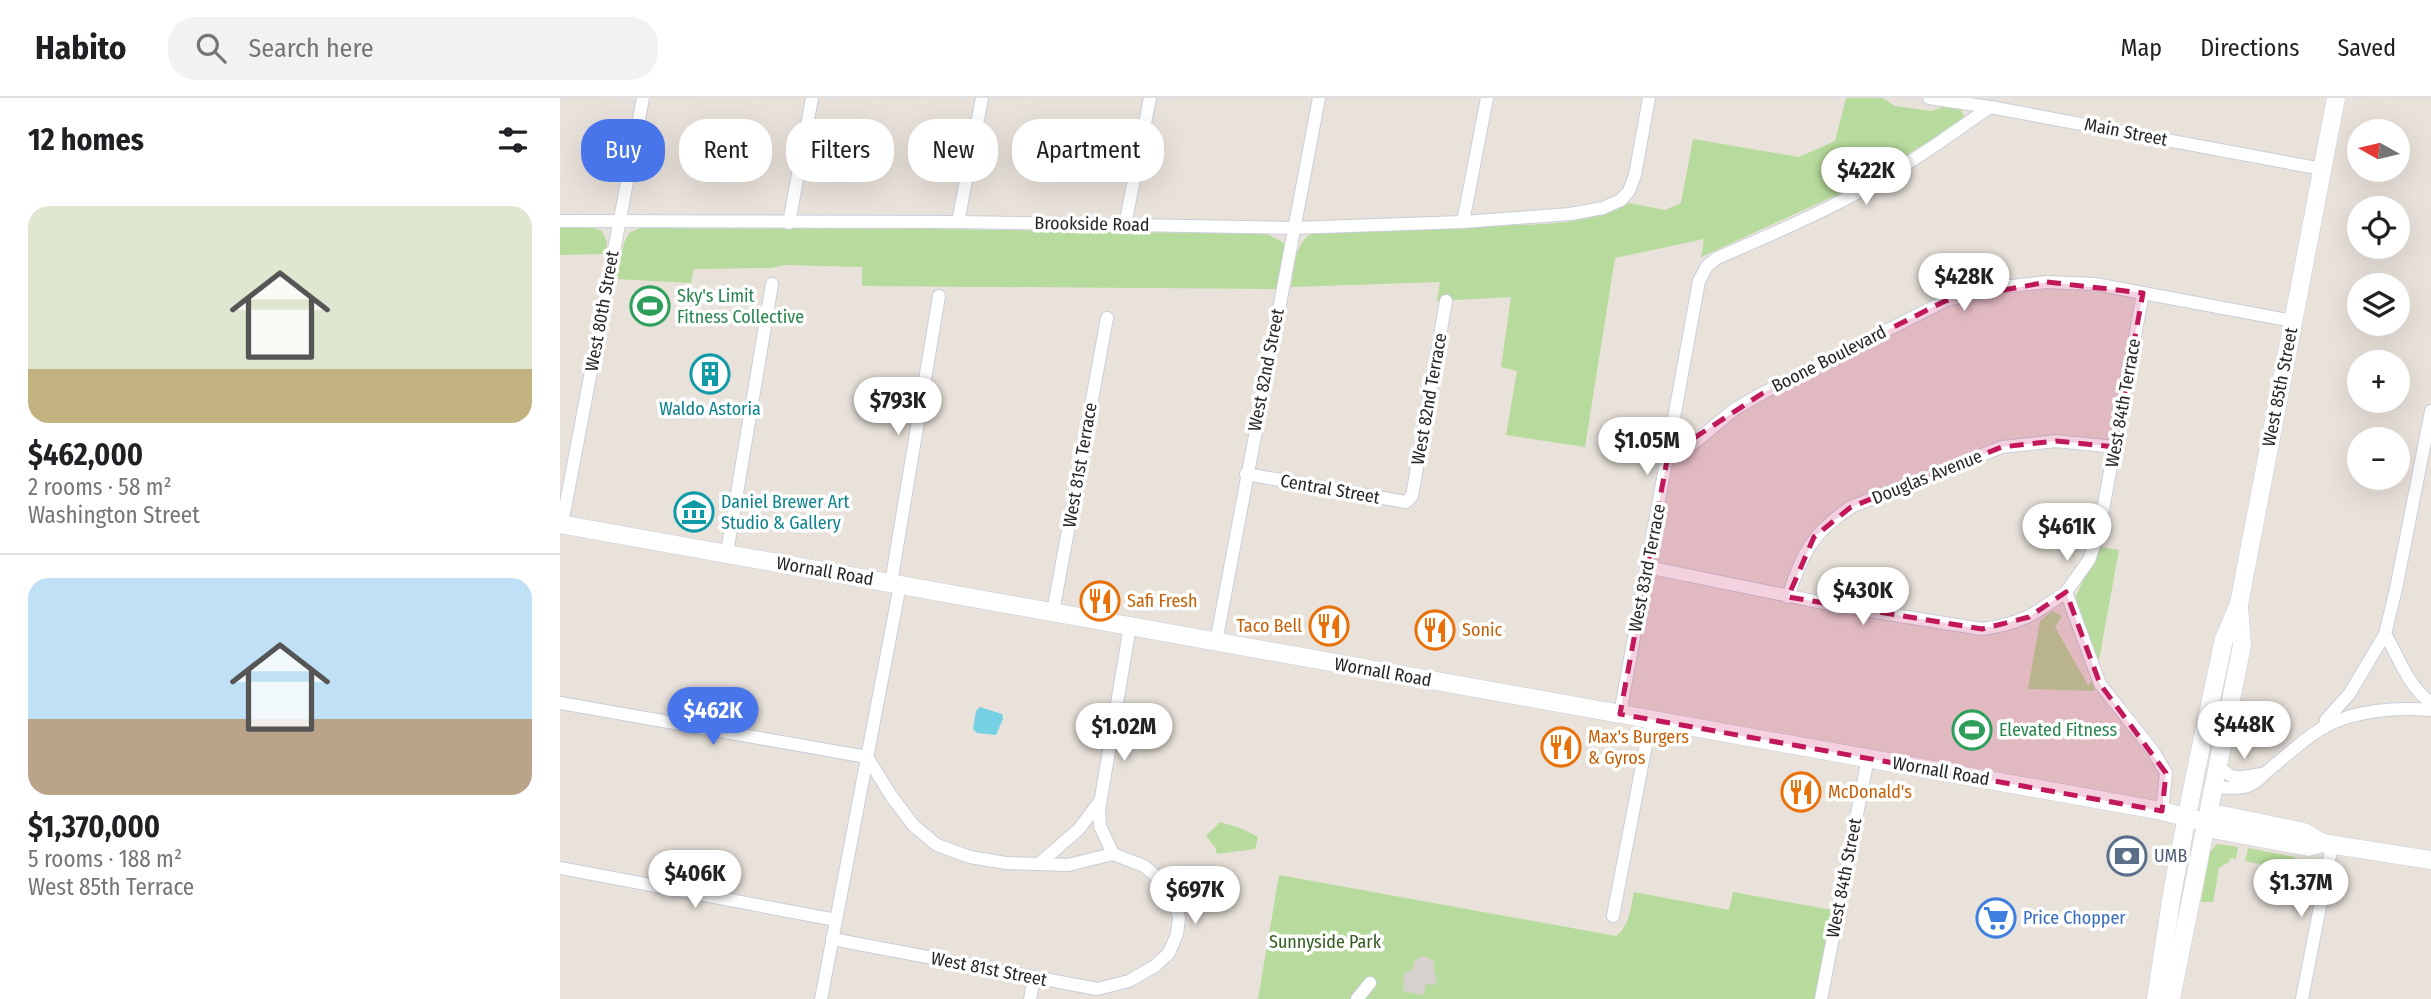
<!DOCTYPE html>
<html lang="en">
<head>
<meta charset="utf-8">
<style>
	body { margin:0; font-family:"Fira Sans Condensed",sans-serif; background:#f2f2f2; color:#202124; height:100vh; display:flex; flex-direction:column; font-size:26px; white-space:nowrap }
	* { box-sizing:border-box; margin:0 }
	p { font-size:23px; color:#757577 }
	.icon { flex:none; width:38px; height:38px; fill:none; stroke:currentColor; stroke-width:2; stroke-linecap:round; stroke-linejoin:round }
	.map { position:relative; flex:1; overflow:hidden }
	.side { display:flex; flex-direction:column; background:#fff; width:560px }
	.side>* { flex:none }
	.guide { position:absolute; left:21px; top:21px; width:665px; height:63px; display:flex; gap:14px }
	.needle { width:46px; rotate:278deg }
	.controls { position:absolute; left:1787px; top:21px; display:grid; gap:14px }
	.controls a { display:grid; place-items:center; width:63px; height:63px; border-radius:50%; background:#fff; box-shadow:0 7px 28px #0002; font-size:35px }
	.price { position:absolute; translate:-50% -60px; padding:0 16px; border-radius:24px; background:#fff; color:#222; font-size:23px; line-height:46px; filter:drop-shadow(0 2px 4px #0008) }
	.price::after { content:''; position:absolute; left:50%; top:42px; width:21px; height:16px; margin-left:-10px; background:inherit; clip-path:polygon(0 0,100% 0,50% 100%) }
	.price.selected { background:#4875e9; color:#fff }
	ul { padding:0; list-style:none }
	li { display:grid; align-content:center; gap:14px; height:371px; padding:0 28px }
	li+li { border-top:2px solid #e0e0e0 }
	li span { display:grid; place-items:center; height:217px; border-radius:21px; color:#555 }
	li>.icon { margin-inline-start:auto }
	span .icon { width:126px; height:126px; fill:#fffc; stroke-width:1 }
	li b { font-size:30px }
	h2 { display:flex; justify-content:space-between; align-items:center; height:84px; padding:0 28px; font-size:30px }
	.tag { padding:0 24px; border-radius:28px; background:#fff; box-shadow:0 7px 28px #0002; font-size:24px; line-height:63px }
	.tag.selected { background:#4875e9; color:#fff }
	header { display:flex; align-items:center; gap:42px; box-sizing:border-box; height:98px; padding:0 35px; background:#fff; border-bottom:2px solid #e0e0e0 }
	header strong { font-size:33px }
	nav { display:flex; gap:38px; margin-inline-start:auto; font-size:24px }
	.search { width:490px; height:63px; background:#f2f2f2; display:flex; align-items:center; gap:18px; box-sizing:border-box; padding:0 24px; border-radius:28px; color:#757577; font-size:26px }
	main { display:flex; flex:1; min-height:0 }
	.map>svg:first-child { display:block }
	.green { fill:#b7db9c }
	.plaza { fill:#d6d1cd }
	.water { fill:#76d0e3 }
	.lines { fill:none; stroke-linecap:round; stroke-linejoin:round }
	.minor-casing { stroke:#c9ced9; stroke-width:14 }
	.secondary-casing { stroke:#c9ced9; stroke-width:19 }
	.minor { stroke:#fff; stroke-width:12 }
	.secondary { stroke:#fff; stroke-width:18 }
	.marked { fill:#c2185b; fill-opacity:0.2; stroke:#c2185b; stroke-width:5; stroke-dasharray:14 9; stroke-linejoin:round }
	.labels { text-anchor:middle; stroke-width:7; stroke-linejoin:round; paint-order:stroke }
	.street-label { font-size:18px; fill:#282828; stroke:#fff }
	.leisure-label { font-size:18px; fill:#27864d; stroke:#fff; text-anchor:start }
	.culture-label { font-size:18px; fill:#0d838f; stroke:#fff }
	.food-label { font-size:18px; fill:#c56008; stroke:#fff; text-anchor:start }
	.service-label { font-size:18px; fill:#4e5e75; stroke:#fff; text-anchor:start }
	.shop-label { font-size:18px; fill:#366cbe; stroke:#fff; text-anchor:start }
	.park-label { font-size:18px; fill:#325d20; stroke:#fff }
</style>
</head>
<body>
<header>
<strong>Habito</strong>
<div class="search"><svg class="icon" aria-label="search" viewBox="0 0 24 24"><circle cx="10" cy="10" r="6"/><path d="M15 15l6 6"/></svg>Search here</div>
<nav><a>Map</a><a>Directions</a><a>Saved</a></nav>
</header>
<main>
<section class="side">
<h2>12 homes<svg class="icon" aria-label="filters" viewBox="0 0 24 24"><path d="M4 7h16M4 17h16"/><circle cx="9" cy="7" r="2"/><circle cx="15" cy="17" r="2"/></svg></h2>
<ul>
<li><span style="background:linear-gradient(#dfe7d0 75%,#c2b280 0)"><svg class="icon" aria-label="home" viewBox="0 0 24 24"><path d="M3 11l9-7 9 7M6 9v11h12V9"/></svg></span><div><b>$462,000</b><p>2 rooms · 58 m²</p><p>Washington Street</p></div></li>
<li><span style="background:linear-gradient(#bfe0f5 65%,#b9a48a 0)"><svg class="icon" aria-label="home" viewBox="0 0 24 24"><path d="M3 11l9-7 9 7M6 9v11h12V9"/></svg></span><div><b>$1,370,000</b><p>5 rooms · 188 m²</p><p>West 85th Terrace</p></div></li>
</ul>
</section>
<div class="map">
<svg width="1871" height="901" viewBox="0 0 1871 901">
	<rect width="100%" height="100%" fill="#e9e2db"/>
	<!-- green -->
	<g class="green">
		<path d="M1286 0H1322L1335 8 1372 13 1383 9 1401 12 1404 18 1403 22 1298 87 1141 159 1144 141 1055 160 1025 349 946 337 957 273 941 269 951 199 877 203 880 184 731 189C735 169 734 143 754 135 813 133 873 132 932 128 977 126 1030 128 1069 105L1105 112 1121 105 1133 41 1239 59 1275 43Z"/>
		<path d="M0 129 34 130 42 133 47 144 46 156 0 157Z"/>
		<path d="M80 130 368 131 707 136 724 145V155L717 191 302 188V169L225 167 211 170 134 171 131 185 56 181 64 145 69 135Z"/>
		<path d="M1539 449 1559 452 1539 562 1516 509 1515 500Z"/>
		<path d="M1492 513 1502 518 1495 529 1528 587 1534 581 1536 582 1534 593 1468 591 1480 523Z"/>
		<path d="M660 724 683 731 698 739 695 751 657 756 655 749 646 738Z"/>
		<path d="M1657 746 1678 749 1676 761 1670 760 1669 764 1659 770 1653 804H1641L1650 754Z"/>
		<path d="M1688 750 1735 759 1732 773 1685 763Z"/>
		<path d="M719 777 1056 838C1069 830 1071 808 1074 794L1169 812 1173 794 1272 812 1255 901H698Z"/>
	</g>
	<!-- plaza -->
	<path class="plaza" d="M862 858 869 860 874 864V876L877 878 875 887 866 886 864 897 843 893 844 875 852 872 855 862Z"/>
	<!-- water -->
	<path class="water" d="M420 609 442 616 443 621 436 637 417 635 413 631 416 613Z"/>
	<g class="lines">
		<!-- minor casing -->
		<g class="minor-casing">
			<g id="minor">
				<path d="M1369 0 1430 9 1762 71"/>
				<path d="M0 123 398 124 733 130 903 124 1010 116 1043 110 1061 102 1069 93 1075 77 1089 0"/>
				<path d="M398 124 422 0"/>
				<path d="M903 124 927 0"/>
				<path d="M229 125 252 0"/>
				<path d="M565 127 590 0"/>
				<path d="M1583 195 1539 433 1529 462 1506 494 1540 586 1593 653 1606 675 1602 713"/>
				<path d="M1108 357 1135 344 1175 311 1203 295 1385 203 1432 190 1487 184 1535 186 1733 223"/>
				<path d="M686 376 846 404 852 398 886 203"/>
				<path d="M2 426 83 0"/>
				<path d="M167 455 212 186"/>
				<path d="M1087 469 1278 508 1422 531C1461 526 1475 516 1506 494"/>
				<path d="M331 485 379 198"/>
				<path d="M1228 499C1243 454 1251 436 1291 409L1442 349 1496 343 1555 349"/>
				<path d="M493 514 547 220"/>
				<path d="M1825 536C1840 561 1847 587 1871 605"/>
				<path d="M656 544 759 0"/>
				<path d="M0 605 307 659 332 699 354 728 377 747 410 759 446 765 508 767 553 756 584 768 605 786 614 801 619 820 617 836 609 855 595 868 569 883 537 891 272 841"/>
				<path d="M1060 616 1139 183 1147 168 1157 160C1208 138 1259 116 1308 89 1351 65 1390 37 1430 9"/>
				<path d="M1765 629 1766 622 1790 595 1825 536 1836 491 1871 313"/>
				<path d="M1657 666C1675 686 1680 678 1703 676"/>
				<path d="M1652 690C1675 688 1688 695 1704 676 1723 661 1743 641 1764 629 1795 612 1837 609 1871 612"/>
				<path d="M553 756 540 728 539 712 570 528"/>
				<path d="M481 764 519 731 540 703"/>
				<path d="M0 770 276 822"/>
				<path d="M1053 818 1091 621"/>
				<path d="M261 901 340 487"/>
				<path d="M470 901 474 880"/>
				<path d="M797 901 810 885"/>
				<path d="M1261 901 1308 660"/>
				<path d="M1742 901 1772 747"/>
			</g>
		</g>
		<!-- secondary casing -->
		<g class="secondary-casing">
			<g id="secondary">
				<path d="M0 426 1602 713 1645 724 1657 732 1749 749 1762 745 1871 762"/>
				<path d="M1645 724 1662 717 1744 734 1762 745"/>
				<path d="M1596 901 1613 790 1635 677 1664 541 1679 506 1776 0"/>
				<path d="M1611 901 1682 547 1679 510"/>
			</g>
		</g>
		<!-- minor -->
		<use href="#minor" class="minor"/>
		<!-- secondary -->
		<use href="#secondary" class="secondary"/>
	</g>
	<!-- marked area -->
	<path class="marked" d="M1487 184 1583 195 1555 349 1496 343 1442 349 1291 409 1254 439 1228 499 1422 531 1469 519 1506 494 1540 586 1606 675 1602 713 1060 616 1108 357 1203 295 1385 203Z"/>
	<!-- icons -->
	<defs>
		<g id="stadium-ring" transform="scale(2.0125)"><circle r="9.5" fill="#fff" stroke="#2e9e5b" stroke-width="1.5"/><path d="M0-5a6.5 5 0 1 0 0 10a6.5 5 0 1 0 0-10ZM-3.5-1.8h7v3.6h-7Z" fill="#2e9e5b"/></g>
		<g id="building-ring" transform="scale(2.0125)"><circle r="9.5" fill="#fff" stroke="#0f9aa8" stroke-width="1.5"/><path d="M-4-6H4V6H1V3H-1V6H-4ZM-2.5-4.3h1.7v1.8h-1.7ZM.8-4.3h1.7v1.8H.8ZM-2.5-1h1.7V.8h-1.7ZM.8-1h1.7V.8H.8Z" fill="#0f9aa8"/></g>
		<g id="museum-ring" transform="scale(2.0125)"><circle r="9.5" fill="#fff" stroke="#0f9aa8" stroke-width="1.5"/><path d="M0-6L6-3V-2H-6V-3ZM-5-1h2V3h-2ZM-1-1h2V3h-2ZM3-1h2V3H3ZM-6 4H6V6H-6Z" fill="#0f9aa8"/></g>
		<g id="restaurant-ring" transform="scale(2.0125)"><circle r="9.5" fill="#fff" stroke="#e8710a" stroke-width="1.5"/><path d="M-5-6h1v4h1v-4h1v4h1v-4h1v5L-1.5 .5V6h-2V.5L-5-1ZM5-6V6H3V1.5H1.5Q1.5-4 5-6Z" fill="#e8710a"/></g>
		<g id="bank-ring" transform="scale(2.0125)"><circle r="9.5" fill="#fff" stroke="#5c6f8a" stroke-width="1.5"/><path d="M-6-4H6V4H-6ZM0-2.3a2.3 2.3 0 1 0 0 4.6a2.3 2.3 0 1 0 0-4.6Z" fill="#5c6f8a"/></g>
		<g id="supermarket-ring" transform="scale(2.0125)"><circle r="9.5" fill="#fff" stroke="#3f7fe0" stroke-width="1.5"/><path d="M-6-5.5h2.5l.6 2H6L4.5 2H-2.5L-4.4-4H-6ZM-1.5 3.2a1.3 1.3 0 1 0 .1 0ZM3 3.2a1.3 1.3 0 1 0 .1 0Z" fill="#3f7fe0"/></g>
	</defs>
	<g fill-rule="evenodd">
		<use href="#stadium-ring" x="90" y="208"/>
		<use href="#building-ring" x="150" y="276"/>
		<use href="#museum-ring" x="134" y="414"/>
		<use href="#restaurant-ring" x="540" y="503"/>
		<use href="#restaurant-ring" x="769" y="528"/>
		<use href="#restaurant-ring" x="875" y="532"/>
		<use href="#stadium-ring" x="1412" y="632"/>
		<use href="#restaurant-ring" x="1001" y="649"/>
		<use href="#restaurant-ring" x="1241" y="694"/>
		<use href="#bank-ring" x="1567" y="758"/>
		<use href="#supermarket-ring" x="1436" y="820"/>
	</g>
	<g class="labels">
		<!-- street labels -->
		<g class="street-label">
			<text transform="translate(1566 34) rotate(11)" y="6">Main Street</text>
			<text transform="translate(532 126) rotate(1)" y="6">Brookside Road</text>
			<text transform="translate(42 213) rotate(-80)" y="6">West 80th Street</text>
			<text transform="translate(1269 261) rotate(-27)" y="6">Boone Boulevard</text>
			<text transform="translate(706 272) rotate(-79)" y="6">West 82nd Street</text>
			<text transform="translate(1720 289) rotate(-79)" y="6">West 85th Street</text>
			<text transform="translate(869 301) rotate(-80)" y="6">West 82nd Terrace</text>
			<text transform="translate(1563 305) rotate(-80)" y="6">West 84th Terrace</text>
			<text transform="translate(520 367) rotate(-80)" y="6">West 81st Terrace</text>
			<text transform="translate(1367 379) rotate(-22)" y="6">Douglas Avenue</text>
			<text transform="translate(770 391) rotate(10)" y="6">Central Street</text>
			<text transform="translate(1087 470) rotate(-79)" y="6">West 83rd Terrace</text>
			<text transform="translate(265 473) rotate(10)" y="6">Wornall Road</text>
			<text transform="translate(823 574) rotate(10)" y="6">Wornall Road</text>
			<text transform="translate(1381 673) rotate(10)" y="6">Wornall Road</text>
			<text transform="translate(1284 780) rotate(-79)" y="6">West 84th Street</text>
			<text transform="translate(429 871) rotate(11)" y="6">West 81st Street</text>
		</g>
		<!-- leisure labels -->
		<g class="leisure-label">
			<text x="117" y="204">Sky's Limit<tspan x="117" dy="21">Fitness Collective</tspan></text>
			<text x="1439" y="638">Elevated Fitness</text>
		</g>
		<!-- culture labels -->
		<g class="culture-label">
			<text x="150" y="317">Waldo Astoria</text>
			<text x="161" y="410" text-anchor="start">Daniel Brewer Art<tspan x="161" dy="21">Studio &amp; Gallery</tspan></text>
		</g>
		<!-- food labels -->
		<g class="food-label">
			<text x="567" y="509">Safi Fresh</text>
			<text x="742" y="534" text-anchor="end">Taco Bell</text>
			<text x="902" y="538">Sonic</text>
			<text x="1028" y="645">Max's Burgers<tspan x="1028" dy="21">&amp; Gyros</tspan></text>
			<text x="1268" y="700">McDonald's</text>
		</g>
		<!-- service labels -->
		<g class="service-label">
			<text x="1594" y="764">UMB</text>
		</g>
		<!-- shop labels -->
		<g class="shop-label">
			<text x="1463" y="826">Price Chopper</text>
		</g>
		<!-- park labels -->
		<g class="park-label">
			<text x="765" y="850">Sunnyside Park</text>
		</g>
	</g>
</svg>
<div class="controls">
<a><svg class="needle" viewBox="-14 -14 28 28"><path d="M0-13l5 13h-10z" fill="#e53935"/><path d="M0 13l5-13h-10z" fill="#757577"/></svg></a>
<a><svg class="icon" aria-label="locate" viewBox="0 0 24 24"><circle cx="12" cy="12" r="6"/><path d="M12 2v4M12 18v4M2 12h4M18 12h4"/></svg></a>
<a><svg class="icon" aria-label="layers" viewBox="0 0 24 24"><path d="M12 4l9 5-9 5-9-5zM3 14l9 5 9-5"/></svg></a>
<a>+</a>
<a>−</a>
</div>
<b class="price" style="left:1306px;top:109px">$422K</b>
<b class="price" style="left:1404px;top:215px">$428K</b>
<b class="price" style="left:338px;top:339px">$793K</b>
<b class="price" style="left:1087px;top:379px">$1.05M</b>
<b class="price" style="left:1507px;top:465px">$461K</b>
<b class="price" style="left:1303px;top:529px">$430K</b>
<b class="price selected" style="left:153px;top:649px">$462K</b>
<b class="price" style="left:1684px;top:663px">$448K</b>
<b class="price" style="left:564px;top:665px">$1.02M</b>
<b class="price" style="left:135px;top:812px">$406K</b>
<b class="price" style="left:1741px;top:821px">$1.37M</b>
<b class="price" style="left:635px;top:828px">$697K</b>
<div class="guide">
<a class="tag selected">Buy</a>
<a class="tag">Rent</a>
<a class="tag">Filters</a>
<a class="tag">New</a>
<a class="tag">Apartment</a>
</div>
</div>
</main>
</body>
</html>
